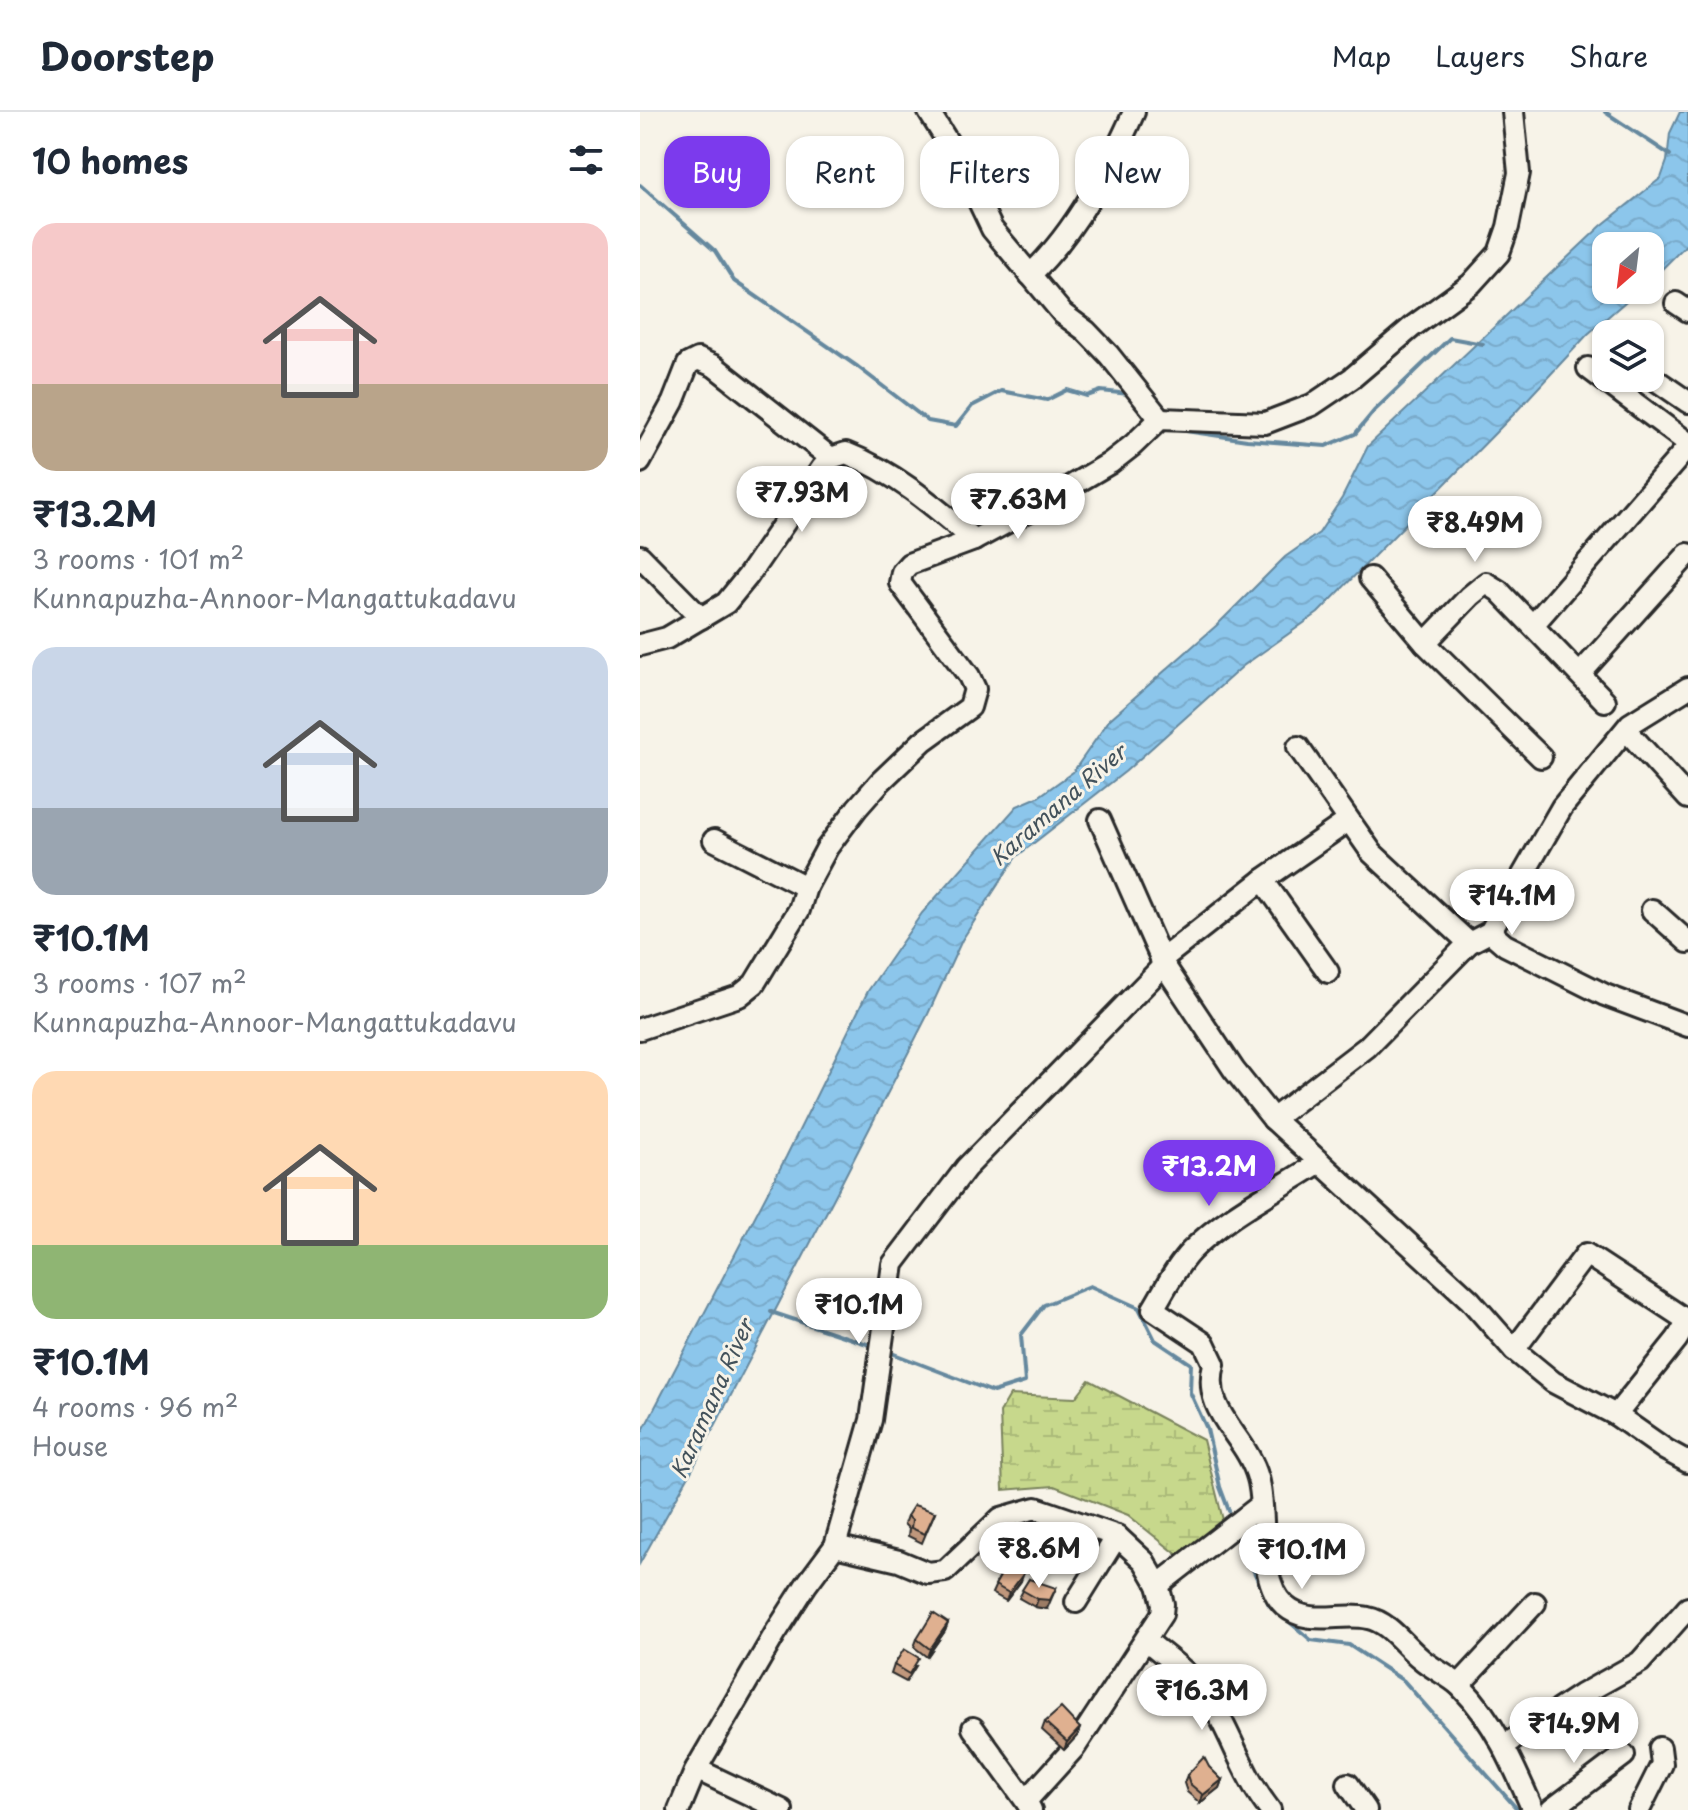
<!DOCTYPE html>
<html lang="en">
<head>
<meta charset="utf-8">
<style>
	body { margin:0; font-family:"Playpen Sans",sans-serif; background:#f2f2f3; color:#1f2937; height:100vh; display:flex; flex-direction:column; font-size:30px; white-space:nowrap }
	* { box-sizing:border-box; margin:0 }
	p { font-size:26px; color:#747a83 }
	.icon { flex:none; width:44px; height:44px; fill:none; stroke:currentColor; stroke-width:2; stroke-linecap:round; stroke-linejoin:round }
	.map { position:relative; flex:1; overflow:hidden }
	.panel { display:flex; flex-direction:column; background:#fff; width:640px }
	.panel>* { flex:none }
	.hud { position:absolute; left:24px; top:24px; width:760px; height:72px; display:flex; gap:16px }
	.needle { width:52px; rotate:208deg }
	.buttons { position:absolute; left:952px; top:120px; display:grid; gap:16px }
	.buttons a { display:grid; place-items:center; width:72px; height:72px; border-radius:16px; background:#fff; box-shadow:0 2px 6px #0004; font-size:40px }
	.price { position:absolute; translate:-50% -68px; padding:0 18px; border-radius:28px; background:#fff; color:#222; font-size:26px; line-height:52px; filter:drop-shadow(0 2px 4px #0008) }
	.price::after { content:''; position:absolute; left:50%; top:48px; width:24px; height:18px; margin-left:-12px; background:inherit; clip-path:polygon(0 0,100% 0,50% 100%) }
	.price.current { background:#7c3aed; color:#fff }
	ul { padding:0; list-style:none }
	li { display:grid; align-content:center; gap:16px; height:424px; padding:0 32px }
	li span { display:grid; place-items:center; height:248px; border-radius:24px; color:#555 }
	li>.icon { margin-inline-start:auto }
	span .icon { width:144px; height:144px; fill:#fffc; stroke-width:1 }
	li b { font-size:34px }
	h2 { display:flex; justify-content:space-between; align-items:center; height:96px; padding:0 32px; font-size:34px }
	.pill { padding:0 28px; border-radius:24px; background:#fff; box-shadow:0 2px 6px #0004; font-size:28px; line-height:72px }
	.pill.current { background:#7c3aed; color:#fff }
	header { display:flex; align-items:center; gap:48px; box-sizing:border-box; height:112px; padding:0 40px; background:#fff; border-bottom:2px solid #e0e1e3 }
	header strong { font-size:38px }
	nav { display:flex; gap:44px; margin-inline-start:auto; font-size:28px }
	main { display:flex; flex:1; min-height:0 }
	.map>svg:first-child { display:block }
	.wetland { fill:url(#wetland-marsh); stroke:#79825c; stroke-width:2 }
	.water { fill:url(#water-waves); stroke:#65889e; stroke-width:2 }
	.lines { fill:none; stroke-linecap:round; stroke-linejoin:round }
	.stream { stroke:#65889e; stroke-width:4 }
	.minor-casing { stroke:#2b2b2b; stroke-width:26 }
	.minor { stroke:#f7f3e8; stroke-width:20 }
	.wall { fill:#c0977c; stroke:#2b2b2b; stroke-width:2 }
	.shaded-wall { fill:#9c7b65; stroke:#2b2b2b; stroke-width:2 }
	.building { fill:#dfb090; stroke:#2b2b2b; stroke-width:2 }
	.labels { text-anchor:middle; stroke-width:6; stroke-linejoin:round; paint-order:stroke }
	.water-label { font-size:22px; font-style:italic; fill:#43525b; stroke:#f7f3e8 }
</style>
</head>
<body>
<header>
<strong>Doorstep</strong>
<nav><a>Map</a><a>Layers</a><a>Share</a></nav>
</header>
<main>
<section class="panel">
<h2>10 homes<svg class="icon" aria-label="filters" viewBox="0 0 24 24"><path d="M4 7h16M4 17h16"/><circle cx="9" cy="7" r="2"/><circle cx="15" cy="17" r="2"/></svg></h2>
<ul>
<li><span style="background:linear-gradient(#f6c9c9 65%,#b9a48a 0)"><svg class="icon" aria-label="home" viewBox="0 0 24 24"><path d="M3 11l9-7 9 7M6 9v11h12V9"/></svg></span><div><b>₹13.2M</b><p>3 rooms · 101 m²</p><p>Kunnapuzha-Annoor-Mangattukadavu</p></div></li>
<li><span style="background:linear-gradient(#c9d6e8 65%,#9aa5b1 0)"><svg class="icon" aria-label="home" viewBox="0 0 24 24"><path d="M3 11l9-7 9 7M6 9v11h12V9"/></svg></span><div><b>₹10.1M</b><p>3 rooms · 107 m²</p><p>Kunnapuzha-Annoor-Mangattukadavu</p></div></li>
<li><span style="background:linear-gradient(#ffd9b3 70%,#8fb573 0)"><svg class="icon" aria-label="home" viewBox="0 0 24 24"><path d="M3 11l9-7 9 7M6 9v11h12V9"/></svg></span><div><b>₹10.1M</b><p>4 rooms · 96 m²</p><p>House</p></div></li>
</ul>
</section>
<div class="map">
<svg width="1048" height="1698" viewBox="0 0 1048 1698">
	<defs>
		<pattern id="wetland-marsh" width="20" height="14" patternUnits="userSpaceOnUse" patternTransform="scale(2)"><rect width="20" height="14" fill="#c7d88c"/><path d="M1 5h8M5 5V1M11 12h8M15 12V8" fill="none" stroke="#abba79"/></pattern>
		<pattern id="water-waves" width="16" height="10" patternUnits="userSpaceOnUse" patternTransform="scale(2)"><rect width="16" height="10" fill="#8cc6eb"/><path d="M0 5q4-4 8 0t8 0" fill="none" stroke="#79aaca"/></pattern>
	</defs>
	<rect width="100%" height="100%" fill="#f7f3e8"/>
	<filter id="ink" filterUnits="userSpaceOnUse"><feTurbulence type="fractalNoise" baseFrequency=".0125" numOctaves="2"/><feDisplacementMap in="SourceGraphic" scale="16" xChannelSelector="R" yChannelSelector="G"/><feConvolveMatrix kernelMatrix="1 2 1 2 8 2 1 2 1" color-interpolation-filters="sRGB"/></filter>
	<g filter="url(#ink)">
		<!-- wetland -->
		<path class="wetland" d="M449 1268 563 1328 584 1412 539 1444 488 1403 414 1374 363 1378 360 1300 370 1283 435 1286Z"/>
		<!-- water -->
		<path class="water" d="M1040 0H1048V131L1010 169V134H966V178H999L948 222 873 303 678 501 603 554 486 659 376 745 322 828 288 902 198 1078 52 1358 0 1451V1324L146 1045 228 879 282 801 377 694 398 685 433 660 470 607 577 513 645 445 679 421 702 386 728 334 961 114 1021 66 1027 49 1030 21Z"/>
		<g class="lines">
			<!-- stream -->
			<g class="stream">
				<path d="M965 0 1030 43"/>
				<path d="M0 73 75 139 94 169 218 255 288 309 316 314 332 294 361 279 407 288 427 278 447 284 461 279 489 282"/>
				<path d="M532 317 607 328 686 334 715 322 734 299 810 226 843 232"/>
				<path d="M131 1200 233 1234"/>
				<path d="M249 1240 353 1280 385 1270 381 1223 404 1193 450 1174 499 1196 515 1228 551 1252 550 1280 567 1317 580 1375 589 1399"/>
				<path d="M597 1422 629 1493 671 1528 709 1533 764 1569 878 1698"/>
			</g>
			<!-- minor casing -->
			<g class="minor-casing">
				<g id="minor">
					<path d="M289 0 319 48 352 117 423 202 446 219 469 243 520 307"/>
					<path d="M390 163C436 119 468 58 494 0"/>
					<path d="M1036 191 1048 199"/>
					<path d="M948 256 1048 331"/>
					<path d="M1010 264 1048 290"/>
					<path d="M0 350 33 290 48 252 58 247 74 254 191 346"/>
					<path d="M0 444 61 506"/>
					<path d="M730 466 785 531 901 645"/>
					<path d="M893 513 1048 335"/>
					<path d="M785 531 830 484 846 471 859 479 965 589"/>
					<path d="M0 533 27 526 86 491 108 464 182 356 191 346 206 341C255 360 294 394 334 428"/>
					<path d="M940 562 1048 442"/>
					<path d="M986 618 1048 686"/>
					<path d="M658 635 732 741 829 831"/>
					<path d="M460 708 524 853 594 958 633 1007 830 1188 874 1238 913 1270 976 1303 1026 1338 1048 1350"/>
					<path d="M74 728 166 775"/>
					<path d="M623 768 708 709"/>
					<path d="M1012 798 1048 830"/>
					<path d="M850 820 865 833 965 883 1048 914"/>
					<path d="M521 848 623 768 688 860"/>
					<path d="M0 917 99 884 114 872 159 798 166 775 187 736 217 696 240 670 283 629 330 595 335 577 329 564 260 471 262 460 269 452 334 428 390 398 470 351 493 333 520 307 625 311 672 293 712 266 772 215 831 172 859 141 868 115 879 61 873 0"/>
					<path d="M633 1007 727 935 829 831 850 820 922 695 990 612 1048 576"/>
					<path d="M680 1050C639 1077 585 1104 551 1139 535 1156 525 1177 513 1197L564 1231 574 1252C561 1301 606 1322 618 1366 628 1401 616 1468 645 1494 669 1515 701 1500 728 1506 749 1510 764 1533 780 1546 792 1557 808 1563 820 1574 854 1608 874 1654 893 1698"/>
					<path d="M874 1238 946 1142 1048 1209"/>
					<path d="M976 1303 1037 1227 1047 1210"/>
					<path d="M195 1434 259 1449 288 1461 305 1459 361 1406 396 1396 477 1424 504 1449 518 1473 621 1393"/>
					<path d="M436 1490 477 1424"/>
					<path d="M506 1528C528 1547 559 1567 573 1593 594 1629 604 1665 630 1698"/>
					<path d="M819 1573 895 1491"/>
					<path d="M333 1616 386 1689"/>
					<path d="M865 1633 941 1583 1000 1550 1048 1496"/>
					<path d="M56 1657 142 1698"/>
					<path d="M708 1672 726 1698"/>
					<path d="M39 1698 56 1657 136 1520 166 1473 195 1434 231 1308 253 1152 326 1056 524 853"/>
					<path d="M391 1698 386 1689 435 1635 522 1502 523 1492 518 1473"/>
					<path d="M911 1698 984 1643"/>
					<path d="M999 1698 1022 1652 1020 1636"/>
				</g>
			</g>
			<!-- minor -->
			<use href="#minor" class="minor"/>
		</g>
		<!-- wall -->
		<g class="wall">
			<path d="M295 1400 282 1431 268 1424 269 1417 264 1412 267 1404Z"/>
			<path d="M391 1438 382 1459 381 1469 366 1489 352 1481 368 1446Z"/>
			<path d="M389 1467 407 1497 395 1495 379 1486Z"/>
			<path d="M308 1511 305 1519 287 1545 274 1535 277 1527Z"/>
			<path d="M254 1553 276 1554 266 1570 251 1562Z"/>
			<path d="M405 1610 440 1616 437 1624 424 1638 402 1618Z"/>
			<path d="M569 1655 582 1668 579 1676 560 1691 547 1680 544 1671 547 1663Z"/>
		</g>
		<!-- shaded-wall -->
		<g class="shaded-wall">
			<path d="M384 1461 381 1469 366 1489 369 1481Z"/>
			<path d="M416 1476 407 1497 395 1495 398 1487Z"/>
			<path d="M308 1511 305 1519 287 1545 290 1537Z"/>
			<path d="M440 1616 437 1624 424 1638 427 1630Z"/>
			<path d="M582 1668 579 1676 560 1691 563 1683Z"/>
		</g>
		<!-- building -->
		<g class="building">
			<path d="M274 1393 295 1400 285 1422 271 1416 272 1408 267 1404Z"/>
			<path d="M375 1428 391 1438 382 1455 368 1446Z"/>
			<path d="M368 1450 384 1461 369 1481 355 1473Z"/>
			<path d="M389 1467 416 1476 410 1488 398 1487 382 1478Z"/>
			<path d="M293 1501 308 1511 290 1537 277 1527Z"/>
			<path d="M264 1537 279 1546 269 1562 254 1553Z"/>
			<path d="M421 1596 440 1616 427 1630 405 1610Z"/>
			<path d="M564 1645 569 1655 582 1668 563 1683 550 1672 547 1663Z"/>
		</g>
	</g>
	<g class="labels">
		<!-- water labels -->
		<g class="water-label">
			<text transform="translate(418 693) rotate(-41)" y="8">Karamana River</text>
			<text transform="translate(72 1287) rotate(-66)" y="8">Karamana River</text>
		</g>
	</g>
</svg>
<div class="buttons">
<a><svg class="needle" viewBox="-14 -14 28 28"><path d="M0-13l5 13h-10z" fill="#e53935"/><path d="M0 13l5-13h-10z" fill="#747a83"/></svg></a>
<a><svg class="icon" aria-label="layers" viewBox="0 0 24 24"><path d="M12 4l9 5-9 5-9-5zM3 14l9 5 9-5"/></svg></a>
</div>
<b class="price" style="left:162px;top:422px">₹7.93M</b>
<b class="price" style="left:378px;top:429px">₹7.63M</b>
<b class="price" style="left:835px;top:452px">₹8.49M</b>
<b class="price" style="left:872px;top:825px">₹14.1M</b>
<b class="price current" style="left:569px;top:1096px">₹13.2M</b>
<b class="price" style="left:219px;top:1234px">₹10.1M</b>
<b class="price" style="left:399px;top:1478px">₹8.6M</b>
<b class="price" style="left:662px;top:1479px">₹10.1M</b>
<b class="price" style="left:562px;top:1620px">₹16.3M</b>
<b class="price" style="left:934px;top:1653px">₹14.9M</b>
<div class="hud">
<a class="pill current">Buy</a>
<a class="pill">Rent</a>
<a class="pill">Filters</a>
<a class="pill">New</a>
</div>
</div>
</main>
</body>
</html>
